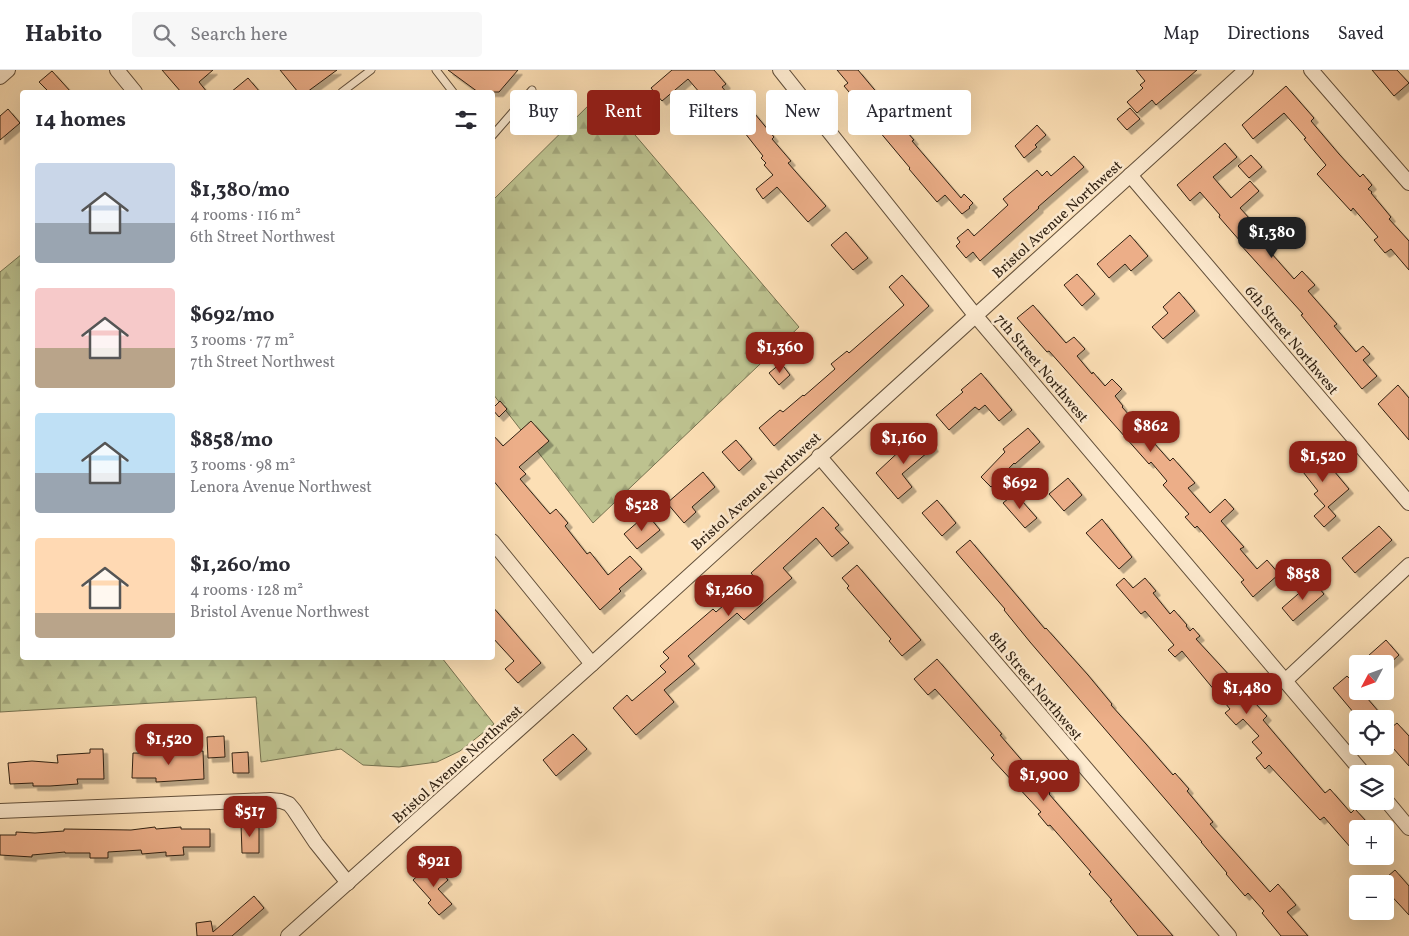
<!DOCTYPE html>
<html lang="en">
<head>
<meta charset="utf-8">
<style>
	body { margin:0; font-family:Vollkorn,serif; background:#f7f7f7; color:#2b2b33; height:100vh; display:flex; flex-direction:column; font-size:19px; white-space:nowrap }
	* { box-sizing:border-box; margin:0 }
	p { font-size:16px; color:#7c7c81 }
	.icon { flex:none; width:28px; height:28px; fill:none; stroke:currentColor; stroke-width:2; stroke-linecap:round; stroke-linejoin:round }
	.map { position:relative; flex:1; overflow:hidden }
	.sheet { position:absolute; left:20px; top:20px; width:475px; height:570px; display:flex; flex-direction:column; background:#fff; border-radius:5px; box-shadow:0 5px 20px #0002 }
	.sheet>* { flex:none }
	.banner { position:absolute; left:510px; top:20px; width:475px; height:45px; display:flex; gap:10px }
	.needle { width:32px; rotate:229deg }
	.controls { position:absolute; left:1349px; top:585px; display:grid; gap:10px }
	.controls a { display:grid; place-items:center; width:45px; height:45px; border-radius:5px; background:#fff; box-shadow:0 5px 20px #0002; font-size:25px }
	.price { position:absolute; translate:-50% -42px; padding:0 11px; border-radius:10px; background:#8f2418; color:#fff; font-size:16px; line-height:32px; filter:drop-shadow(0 1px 2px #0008) }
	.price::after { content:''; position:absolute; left:50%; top:30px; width:15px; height:11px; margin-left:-8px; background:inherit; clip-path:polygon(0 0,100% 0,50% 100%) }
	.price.selected { background:#222; color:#fff }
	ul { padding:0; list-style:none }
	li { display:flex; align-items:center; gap:15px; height:125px; padding:0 15px }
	li span { display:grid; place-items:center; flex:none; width:140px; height:100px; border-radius:5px; color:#555 }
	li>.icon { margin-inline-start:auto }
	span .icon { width:60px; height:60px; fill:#fffc; stroke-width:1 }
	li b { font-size:21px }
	h2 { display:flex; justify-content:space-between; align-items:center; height:60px; padding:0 15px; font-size:21px }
	.tag { padding:0 18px; border-radius:5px; background:#fff; box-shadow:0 5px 20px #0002; font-size:18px; line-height:45px }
	.tag.selected { background:#8f2418; color:#fff }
	header { display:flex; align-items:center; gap:30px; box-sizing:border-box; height:70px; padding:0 25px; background:#fff; border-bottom:1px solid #e1e1e2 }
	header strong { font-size:24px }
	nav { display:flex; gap:28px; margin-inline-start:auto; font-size:18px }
	.search { width:350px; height:45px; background:#f7f7f7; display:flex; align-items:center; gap:12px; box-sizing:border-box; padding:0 18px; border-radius:5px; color:#7c7c81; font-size:19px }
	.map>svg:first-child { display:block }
	.forest { fill:url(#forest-firs); stroke:#767250 }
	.building { fill:#ecae88; stroke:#302112; filter:url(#shadow) }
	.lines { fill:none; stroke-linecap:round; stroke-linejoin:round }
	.lane-casing { stroke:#63503b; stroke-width:9 }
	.street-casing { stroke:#63503b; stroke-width:16 }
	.lane { stroke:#fdeacf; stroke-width:7 }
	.street { stroke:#fdeacf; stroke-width:14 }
	.labels { text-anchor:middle; stroke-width:5; stroke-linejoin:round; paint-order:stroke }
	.street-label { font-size:15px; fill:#302112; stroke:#fdeacf }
</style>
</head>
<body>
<header>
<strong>Habito</strong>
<div class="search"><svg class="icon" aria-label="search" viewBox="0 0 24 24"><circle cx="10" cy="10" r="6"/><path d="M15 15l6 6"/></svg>Search here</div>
<nav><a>Map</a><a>Directions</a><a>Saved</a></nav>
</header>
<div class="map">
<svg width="1409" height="866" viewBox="0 0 1409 866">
	<defs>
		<pattern id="forest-firs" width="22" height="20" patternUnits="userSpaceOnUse" patternTransform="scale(1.25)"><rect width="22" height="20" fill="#bdc28f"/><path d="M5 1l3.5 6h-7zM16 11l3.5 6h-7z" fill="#a3a67a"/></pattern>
		<filter id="shadow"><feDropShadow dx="4.5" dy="4.5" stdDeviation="0" flood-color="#0004"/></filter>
	</defs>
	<rect width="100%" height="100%" fill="#fcdfb5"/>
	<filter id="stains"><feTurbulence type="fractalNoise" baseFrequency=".004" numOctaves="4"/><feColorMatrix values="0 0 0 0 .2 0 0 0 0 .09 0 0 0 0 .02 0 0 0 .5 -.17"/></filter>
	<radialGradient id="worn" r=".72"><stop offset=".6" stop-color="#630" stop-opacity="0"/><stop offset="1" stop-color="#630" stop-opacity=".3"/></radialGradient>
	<!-- forest -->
	<g class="forest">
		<path d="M600 24 799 257 593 453 493 324V130Z"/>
		<path d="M22 184V588H442L494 654 460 681 437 692 399 697 363 695 341 679 261 692 256 627 0 642V202Z"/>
	</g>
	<!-- building -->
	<g class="building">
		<path d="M162 0H213L199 12 207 22H181Z"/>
		<path d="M280 0H337L307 22H298Z"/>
		<path d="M448 0H518L499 22H478Z"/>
		<path d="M672 0H714L726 14 722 17 739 37 745 32 774 67 772 69 791 91 788 93 826 136 808 152 777 117 763 129 756 119 773 105 764 95 766 93 761 88 763 86 726 39 724 40 711 25 706 30 688 9 662 31 651 18Z"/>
		<path d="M837 0H858L889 37 887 39 914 70 912 71 961 128 964 124 973 133 969 137 970 138 962 144 945 125 937 132 909 99 910 98 879 61 881 60 844 16 848 13Z"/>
		<path d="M1136 0H1197L1156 35 1152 30 1137 43 1127 32 1143 18 1140 15 1145 11Z"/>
		<path d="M1372 0H1397L1409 13 1394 26Z"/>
		<path d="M52 1 71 22H49L39 12Z"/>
		<path d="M248 8 260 22H231Z"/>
		<path d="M1286 16 1314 48 1311 51 1339 84 1360 107 1363 104 1372 115 1368 119 1372 122 1371 123 1391 147 1389 149 1409 171V200L1391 179 1385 183 1374 170 1378 167 1353 138 1351 141 1317 104 1326 95 1304 69 1306 68 1284 43 1253 69 1242 55Z"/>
		<path d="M1130 38 1140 49 1127 60 1117 49Z"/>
		<path d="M8 39 20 53 0 70V46Z"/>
		<path d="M1037 55 1046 65 1035 75 1037 77 1024 88 1015 76Z"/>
		<path d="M1225 73 1237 87 1213 107 1231 128 1250 111 1259 121 1240 138 1270 171 1264 175 1294 209 1302 201 1315 215 1308 221 1337 254 1334 256 1356 282 1363 276 1370 284 1363 290 1377 306 1362 319 1301 245 1303 244 1239 173 1241 172 1219 147 1220 145 1200 122 1190 131 1177 115Z"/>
		<path d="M1251 85 1262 97 1249 108 1238 96Z"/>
		<path d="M1074 86 1084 97 1038 137 1039 138 980 191 973 182 966 188 956 176 960 172 957 168 968 159 974 166 1008 135 1003 129 1037 100 1042 106 1047 101 1051 106Z"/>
		<path d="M846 162 868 188 853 200 831 175Z"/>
		<path d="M1130 165 1148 186 1131 201 1125 194 1109 208 1097 194Z"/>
		<path d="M1077 204 1095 224 1082 236 1064 215Z"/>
		<path d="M902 205 929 236 774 376 759 358 780 340 783 342 803 325 804 326 835 299 831 294 847 281 849 283 904 235 889 217Z"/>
		<path d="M1179 222 1195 241 1163 269 1152 257 1168 243 1163 237Z"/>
		<path d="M1033 235 1066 273 1074 267 1085 279 1077 286 1092 304 1093 302 1105 316 1112 309 1122 319 1115 326 1123 336 1122 337 1170 391 1173 388 1195 413 1188 418 1210 443 1225 429 1234 439 1221 451 1244 477 1240 479 1257 499 1267 490 1279 504 1253 527 1241 512 1244 510 1197 456 1195 458 1185 447 1189 444 1163 415 1167 411 1151 392 1149 394 1049 281 1047 282 1017 248Z"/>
		<path d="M781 293 790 305 779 315 769 303Z"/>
		<path d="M981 303 1012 340 999 351 985 335 979 340 975 337 949 360 936 345 963 322 961 320Z"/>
		<path d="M1398 315 1409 328V370L1378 334Z"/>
		<path d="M500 331 507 339 499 347 492 339Z"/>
		<path d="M531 351 549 371 519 397 526 404 520 409 550 444 556 439 568 453 565 456 587 484 590 482 608 505 630 486 642 499 619 519 621 521 600 540 492 409V364L503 376Z"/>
		<path d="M1028 358 1040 372 1015 394 1014 393 991 417 981 407 1005 382 1003 379Z"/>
		<path d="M921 361 934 377 902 404 912 417 898 429 876 403Z"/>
		<path d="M736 370 752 389 739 401 722 382Z"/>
		<path d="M1314 377 1349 419 1328 437 1336 446 1324 457 1314 446 1325 436 1314 424 1318 421 1296 393Z"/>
		<path d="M703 402 715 417 692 437 696 442 684 453 667 433Z"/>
		<path d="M1068 408 1082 425 1064 441 1049 424Z"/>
		<path d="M1015 423 1037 448 1025 458 1003 433Z"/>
		<path d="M937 430 956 453 942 466 922 443Z"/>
		<path d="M823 437 839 455 835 458 849 473 832 487 816 468 783 498 792 508 744 550 737 543 688 586 695 594 664 620 674 632 636 665 613 638 627 625 632 631 666 602 660 596 669 588 663 582 713 539 716 542 755 508 751 503Z"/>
		<path d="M647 444 660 460 637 479 624 464Z"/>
		<path d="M1102 449 1132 487 1119 499 1086 463Z"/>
		<path d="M1379 456 1392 470 1355 503 1342 488Z"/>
		<path d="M970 470 1045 559 1046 558 1088 605 1112 634 1111 635 1146 674 1173 705 1175 703 1189 719 1187 721 1213 752 1210 754 1270 822 1278 814 1296 835 1287 842 1308 866H1281L1262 843 1264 841 1248 823 1245 826 1226 804 1227 803 1201 772H1202L1030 572 1004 540 1005 539 956 482Z"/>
		<path d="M857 495 921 570 902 586 889 571 891 569 847 518 849 516 842 508Z"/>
		<path d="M1124 508 1133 518 1145 508 1156 521 1153 523 1170 544 1174 540 1187 555 1186 556 1190 561 1193 558 1200 566 1196 569 1267 646 1263 650 1325 723 1330 719 1351 743 1355 739 1366 751 1363 753 1368 759H1358V786L1324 747 1320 750 1269 695 1265 699 1256 688 1262 683 1252 672 1259 666 1243 649 1236 655 1225 643 1230 639 1182 581 1175 587 1168 580 1174 575 1145 541 1141 544 1116 515Z"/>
		<path d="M1313 511 1324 524 1293 551 1282 538Z"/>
		<path d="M492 536 541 593 518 613 505 599 514 591 492 567Z"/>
		<path d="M1386 570 1399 585 1389 594H1359Z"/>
		<path d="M937 589 1002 664 1000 665 1050 723 1049 724 1173 866H1138L1110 831 1112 830 1089 804 1091 802 1050 755 1048 756 1038 744 1041 742 991 688 994 685 961 648 935 619 928 625 914 609Z"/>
		<path d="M1347 606 1358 617V621H1361L1385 649H1359L1333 618Z"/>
		<path d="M1385 649 1392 657 1397 653 1409 666V696L1385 669Z"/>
		<path d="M573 664 587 679 556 706 543 690Z"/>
		<path d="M224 666 225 687 208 688 207 667Z"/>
		<path d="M90 679H103L104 709H77L78 714 50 716H33V713L10 714 8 693 32 691 58 693 57 685 90 683Z"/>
		<path d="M187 681H203L204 709 156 712V708H132L133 683 187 684Z"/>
		<path d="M248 682 249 703H233L232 683Z"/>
		<path d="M241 754H259V783H242Z"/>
		<path d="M155 757 156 759 181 757V759H210V777H183L184 785 166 786V782L142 784 141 780 108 782V788H90V783H65V782L32 785V787L0 785V765H16V762L35 763 64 761V759L131 760Z"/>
		<path d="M433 792 448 810 438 819 452 834 439 845 428 833 431 830 413 810Z"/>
		<path d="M1395 800 1409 816V845L1385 819V814L1380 813Z"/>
		<path d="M254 826 264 838 232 866H197L196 853 211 851 213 862Z"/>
	</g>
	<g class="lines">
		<!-- lane casing -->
		<g class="lane-casing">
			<g id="lane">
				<path d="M436 0 453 22"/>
				<path d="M342 22 371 0"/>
				<path d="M492 66 532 20"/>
			</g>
		</g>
		<!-- street casing -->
		<g class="street-casing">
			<g id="street">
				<path d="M117 0 135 22"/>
				<path d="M780 0 975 245 1364 704"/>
				<path d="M1311 0 1409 113"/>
				<path d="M0 7 8 0"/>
				<path d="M1130 105 1409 433"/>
				<path d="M819 386 1229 866"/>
				<path d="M492 471 592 594"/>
				<path d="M1286 610 1409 495"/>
				<path d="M1385 729 1409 758"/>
				<path d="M0 741 270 730 281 731 289 734 294 740 316 773 348 813"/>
				<path d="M288 866 592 594 1246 0"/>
			</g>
		</g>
		<!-- lane -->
		<use href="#lane" class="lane"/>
		<!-- street -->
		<use href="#street" class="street"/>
	</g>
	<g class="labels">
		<!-- street labels -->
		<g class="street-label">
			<text transform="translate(1057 149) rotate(-42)" y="5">Bristol Avenue Northwest</text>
			<text transform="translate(1292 270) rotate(50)" y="5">6th Street Northwest</text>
			<text transform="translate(1042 298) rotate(50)" y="5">7th Street Northwest</text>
			<text transform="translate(756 421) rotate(-42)" y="5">Bristol Avenue Northwest</text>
			<text transform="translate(1036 616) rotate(50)" y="5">8th Street Northwest</text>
			<text transform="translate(457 694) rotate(-42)" y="5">Bristol Avenue Northwest</text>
		</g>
	</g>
	<rect width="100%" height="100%" filter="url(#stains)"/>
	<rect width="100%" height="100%" fill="url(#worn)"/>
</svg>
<div class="controls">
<a><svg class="needle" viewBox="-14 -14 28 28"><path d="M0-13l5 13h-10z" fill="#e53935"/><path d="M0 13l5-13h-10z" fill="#7c7c81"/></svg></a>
<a><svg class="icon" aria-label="locate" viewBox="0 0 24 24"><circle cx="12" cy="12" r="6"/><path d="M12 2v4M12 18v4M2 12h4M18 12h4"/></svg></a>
<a><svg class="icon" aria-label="layers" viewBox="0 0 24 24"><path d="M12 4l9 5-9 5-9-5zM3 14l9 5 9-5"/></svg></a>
<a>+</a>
<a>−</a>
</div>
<b class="price selected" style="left:1272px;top:189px">$1,380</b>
<b class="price" style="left:780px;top:304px">$1,360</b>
<b class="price" style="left:1151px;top:383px">$862</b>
<b class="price" style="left:904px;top:395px">$1,160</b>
<b class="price" style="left:1323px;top:413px">$1,520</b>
<b class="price" style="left:1020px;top:440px">$692</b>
<b class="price" style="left:642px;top:462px">$528</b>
<b class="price" style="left:1303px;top:531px">$858</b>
<b class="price" style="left:729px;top:547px">$1,260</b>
<b class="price" style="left:1247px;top:645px">$1,480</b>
<b class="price" style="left:169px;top:696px">$1,520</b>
<b class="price" style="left:1044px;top:732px">$1,900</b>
<b class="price" style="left:250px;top:768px">$517</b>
<b class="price" style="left:434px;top:818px">$921</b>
<div class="banner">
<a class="tag">Buy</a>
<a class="tag selected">Rent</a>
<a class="tag">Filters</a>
<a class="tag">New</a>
<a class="tag">Apartment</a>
</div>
<section class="sheet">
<h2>14 homes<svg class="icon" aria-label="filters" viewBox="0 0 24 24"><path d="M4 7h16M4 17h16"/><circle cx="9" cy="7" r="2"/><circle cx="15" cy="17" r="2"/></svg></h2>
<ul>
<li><span style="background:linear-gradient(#c9d6e8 60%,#9aa5b1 0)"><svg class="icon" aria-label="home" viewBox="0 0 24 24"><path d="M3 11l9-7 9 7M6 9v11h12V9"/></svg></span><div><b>$1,380/mo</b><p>4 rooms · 116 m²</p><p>6th Street Northwest</p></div></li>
<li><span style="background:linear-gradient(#f6c9c9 60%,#b9a48a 0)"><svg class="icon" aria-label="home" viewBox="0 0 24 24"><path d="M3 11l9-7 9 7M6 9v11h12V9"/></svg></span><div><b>$692/mo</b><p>3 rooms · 77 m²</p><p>7th Street Northwest</p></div></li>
<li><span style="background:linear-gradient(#bfe0f5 60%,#9aa5b1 0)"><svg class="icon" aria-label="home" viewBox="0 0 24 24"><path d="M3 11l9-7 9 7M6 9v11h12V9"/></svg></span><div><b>$858/mo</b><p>3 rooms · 98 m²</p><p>Lenora Avenue Northwest</p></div></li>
<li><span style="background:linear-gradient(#ffd9b3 75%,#b9a48a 0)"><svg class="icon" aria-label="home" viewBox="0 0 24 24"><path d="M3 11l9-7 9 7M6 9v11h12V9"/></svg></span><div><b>$1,260/mo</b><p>4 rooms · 128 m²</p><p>Bristol Avenue Northwest</p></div></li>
</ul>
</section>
</div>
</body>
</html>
